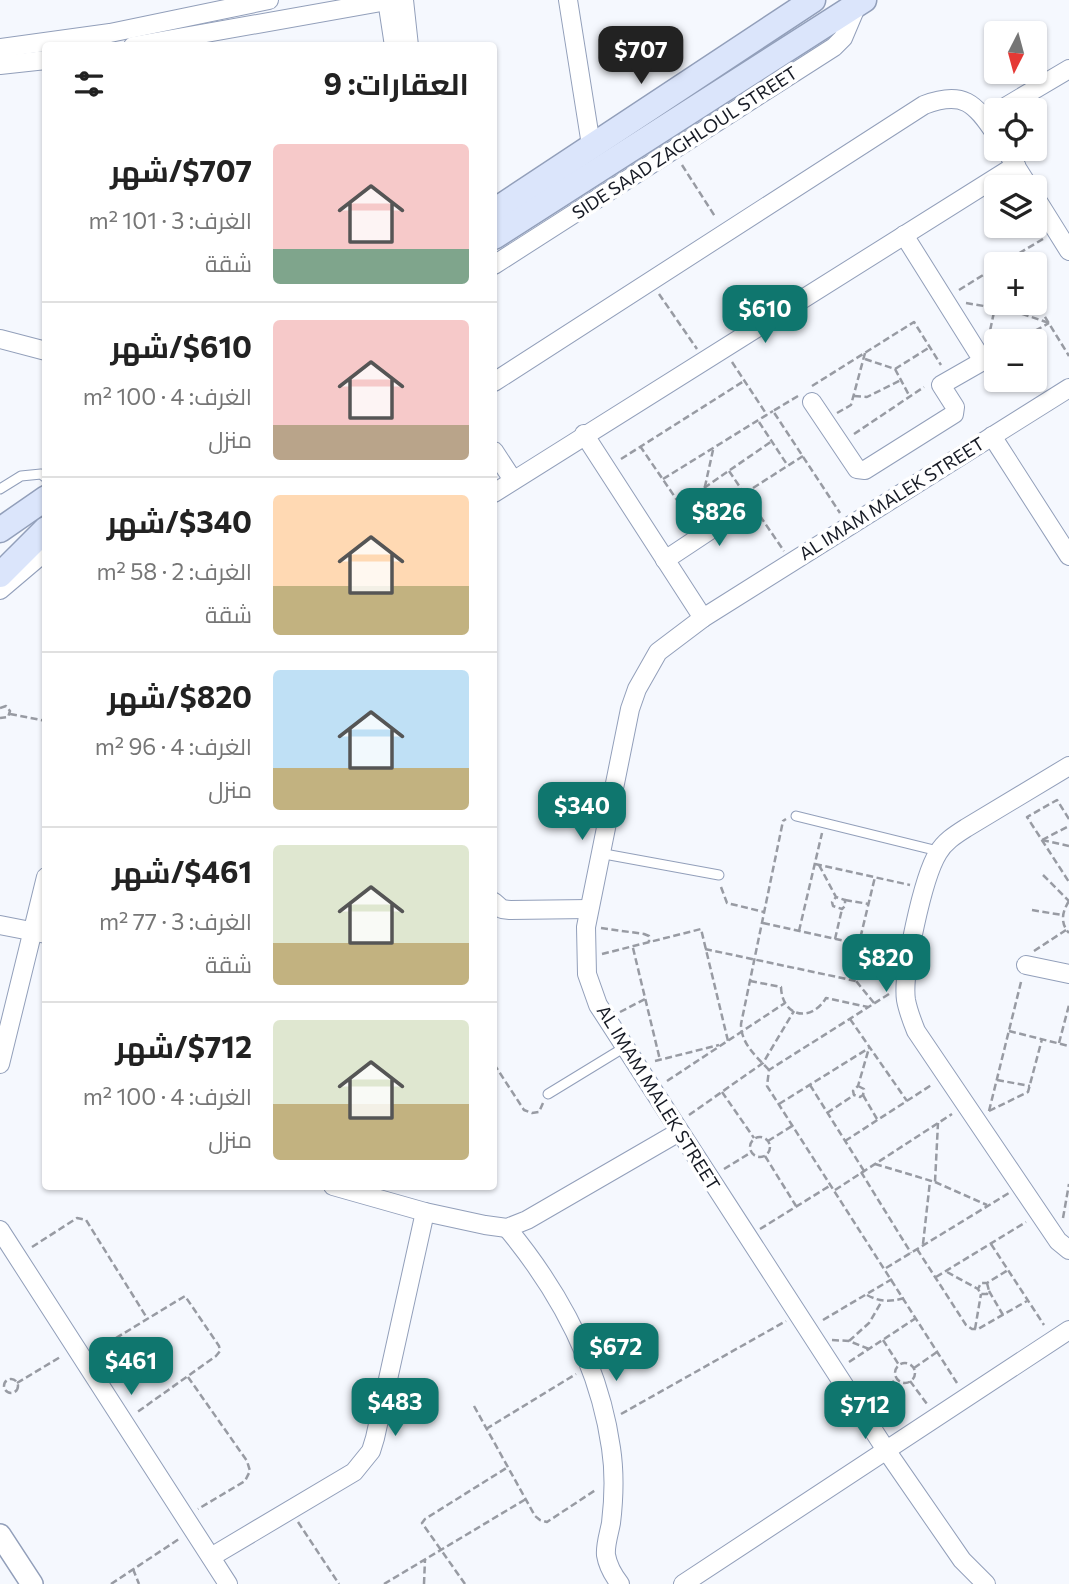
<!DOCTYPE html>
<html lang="ar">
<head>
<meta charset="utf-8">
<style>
	body { margin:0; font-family:Commissioner,Cairo,sans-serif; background:#f2f2f2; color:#222; direction:rtl; height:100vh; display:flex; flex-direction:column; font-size:26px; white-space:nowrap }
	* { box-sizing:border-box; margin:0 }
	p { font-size:23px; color:#767676 }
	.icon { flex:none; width:38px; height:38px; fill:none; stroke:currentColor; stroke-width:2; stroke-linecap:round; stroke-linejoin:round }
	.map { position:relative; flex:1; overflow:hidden; direction:ltr }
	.panel { position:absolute; left:42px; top:42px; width:455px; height:1148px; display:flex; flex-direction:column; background:#fff; border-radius:7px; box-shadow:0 2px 5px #0004; direction:rtl }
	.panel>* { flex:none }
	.needle { width:46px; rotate:186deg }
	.tools { position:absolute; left:984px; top:21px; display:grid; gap:14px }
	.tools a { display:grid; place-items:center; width:63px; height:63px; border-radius:7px; background:#fff; box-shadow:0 2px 5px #0004; font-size:35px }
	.price { position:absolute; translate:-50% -60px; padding:0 16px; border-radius:14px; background:#0f766e; color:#fff; font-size:23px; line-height:46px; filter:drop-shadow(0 2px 4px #0008) }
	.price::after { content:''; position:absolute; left:50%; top:42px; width:21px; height:16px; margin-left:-10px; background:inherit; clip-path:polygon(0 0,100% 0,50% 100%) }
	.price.selected { background:#222; color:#fff }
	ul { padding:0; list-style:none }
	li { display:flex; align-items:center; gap:21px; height:175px; padding:0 28px }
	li+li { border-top:2px solid #e0e0e0 }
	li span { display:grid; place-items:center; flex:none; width:196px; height:140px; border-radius:7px; color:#555 }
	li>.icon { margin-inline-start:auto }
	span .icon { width:84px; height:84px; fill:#fffc; stroke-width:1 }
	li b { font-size:30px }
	h2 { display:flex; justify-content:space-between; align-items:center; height:84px; padding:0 28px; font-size:30px }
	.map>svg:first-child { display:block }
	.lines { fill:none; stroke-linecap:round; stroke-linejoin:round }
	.service-casing { stroke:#929fba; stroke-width:11 }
	.minor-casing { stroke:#929fba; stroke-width:20 }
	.tertiary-casing { stroke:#929fba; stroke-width:24 }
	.secondary-casing { stroke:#929fba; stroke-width:27 }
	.path { stroke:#989ba3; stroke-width:2.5; stroke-dasharray:7 3.5; stroke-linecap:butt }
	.service { stroke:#fff; stroke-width:9 }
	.minor { stroke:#fff; stroke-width:18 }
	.tertiary { stroke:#fff; stroke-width:21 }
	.secondary { stroke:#dbe5fb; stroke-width:24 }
	.labels { text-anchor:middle; stroke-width:7; stroke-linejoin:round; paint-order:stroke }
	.street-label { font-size:18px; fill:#161a24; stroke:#fff }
</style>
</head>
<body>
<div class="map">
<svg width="1069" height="1584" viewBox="0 0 1069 1584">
	<rect width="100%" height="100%" fill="#f5f8fe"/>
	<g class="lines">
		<!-- service casing -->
		<g class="service-casing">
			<g id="service">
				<path d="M0 489 21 476 41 474 46 478"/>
				<path d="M796 816 938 851"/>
				<path d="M599 853 719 875"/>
				<path d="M548 1094 625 1047"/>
			</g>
		</g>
		<!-- minor casing -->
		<g class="minor-casing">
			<g id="minor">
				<path d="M387 0 394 46"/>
				<path d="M404 0 409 46"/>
				<path d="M568 0 591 145"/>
				<path d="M133 46 387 1"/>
				<path d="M0 48 110 33 269 0"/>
				<path d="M0 65 46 60"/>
				<path d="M1000 110 1069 69"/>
				<path d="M1005 149 1029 187"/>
				<path d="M1034 195 1069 251"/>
				<path d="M494 265 834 47 843 38 857 5"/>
				<path d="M0 339 46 351"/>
				<path d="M494 382 924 105C963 90 975 103 996 135"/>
				<path d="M812 402 857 469 865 470 954 414 955 407 941 385 983 361 904 235"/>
				<path d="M584 434 703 618"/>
				<path d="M992 436 1069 556"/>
				<path d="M494 451 513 480"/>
				<path d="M494 493 1016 165"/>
				<path d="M665 560 751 503"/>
				<path d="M0 590 46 551"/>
				<path d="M1069 766 966 828C955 835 944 842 938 853 923 877 902 973 906 1000 908 1011 912 1021 916 1031L1058 1241 1069 1250"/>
				<path d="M494 902 502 909 510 910 589 909"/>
				<path d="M0 925 46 934"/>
				<path d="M1026 965 1069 974"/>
				<path d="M0 1064 46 877"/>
				<path d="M333 1186 425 1212 485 1225 507 1228 527 1220 679 1132"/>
				<path d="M507 1228C560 1292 599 1364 611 1448 615 1474 614 1498 611 1523 609 1534 605 1545 606 1555 608 1567 613 1575 620 1584"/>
				<path d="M0 1230 228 1584"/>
				<path d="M211 1557 354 1472 371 1451 375 1438 425 1212"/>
				<path d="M683 1584 1069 1330"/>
				<path d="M986 1584 962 1560 886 1450 598 1005 587 974 586 927 630 709 637 689 658 652 703 618 1069 388"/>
			</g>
		</g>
		<!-- tertiary casing -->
		<g class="tertiary-casing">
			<path id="tertiary" d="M0 1535 32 1584"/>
		</g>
		<!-- secondary casing -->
		<g class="secondary-casing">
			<g id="secondary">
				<path d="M494 211 813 0"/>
				<path d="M494 237 864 0"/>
				<path d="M0 530 46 498"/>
				<path d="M0 575 46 529"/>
			</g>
		</g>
		<!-- path -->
		<g class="path">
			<path d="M682 165 716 218"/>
			<path d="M1001 264 1043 239"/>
			<path d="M959 290 996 267"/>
			<path d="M659 294 697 349"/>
			<path d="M1034 299 1069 356"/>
			<path d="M996 301 990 307 994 312 1001 310 1000 303"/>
			<path d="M966 303 990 307"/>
			<path d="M1002 307 1049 323"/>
			<path d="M988 340 994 312"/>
			<path d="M1017 341 1049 323"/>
			<path d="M865 359 895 369 910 397"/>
			<path d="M732 362 767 415"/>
			<path d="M895 369 930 347"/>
			<path d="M812 386 914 322 941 365"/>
			<path d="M798 396 773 411 840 513"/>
			<path d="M854 396 867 397 901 380"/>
			<path d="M837 413 851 405 865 353"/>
			<path d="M759 422 788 466"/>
			<path d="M854 434 924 387"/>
			<path d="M640 446 692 522"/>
			<path d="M621 459 744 381"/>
			<path d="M729 471 742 490"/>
			<path d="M663 479 773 411"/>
			<path d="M704 488 772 441"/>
			<path d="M753 488 803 456"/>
			<path d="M760 516 784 551"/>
			<path d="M698 518 713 450"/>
			<path d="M0 708 6 706 10 711 8 717 0 718"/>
			<path d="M10 714 46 721"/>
			<path d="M1069 819 1057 800 1027 817 1069 882"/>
			<path d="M1042 840 1069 826"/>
			<path d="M1042 840 1069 846"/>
			<path d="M815 864 910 885"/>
			<path d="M819 865 836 897 845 900V906L842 909 833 906 832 902 836 897"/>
			<path d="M1043 875 1069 901"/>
			<path d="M721 887 727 903 764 912"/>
			<path d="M845 900 869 904"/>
			<path d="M1069 901C1062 912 1060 923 1069 933"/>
			<path d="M1032 910 1062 915"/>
			<path d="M763 923 859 944"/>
			<path d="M601 928 644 934 649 936V942"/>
			<path d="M799 931 822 833"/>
			<path d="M835 939 842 909"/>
			<path d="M633 948 660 1060"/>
			<path d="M705 949 856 981"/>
			<path d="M1034 951 1066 930"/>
			<path d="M602 954 701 929 728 1041"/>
			<path d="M750 981 781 987C782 1017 811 1023 826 998L868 1007"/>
			<path d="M889 994 769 1070 767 1086 957 1383"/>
			<path d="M874 1003 856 981 853 968 875 877"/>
			<path d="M620 1012 645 999"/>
			<path d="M850 1019 907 1101"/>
			<path d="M1009 1031 1069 1046"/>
			<path d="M1059 1043 1069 1005"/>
			<path d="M655 1061 719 1045"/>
			<path d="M494 1064 524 1110 532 1113 539 1112 543 1103"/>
			<path d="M769 1070C756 1056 741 1044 741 1024L783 821 786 819"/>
			<path d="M997 1080 1030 1086"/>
			<path d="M667 1081 785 1003"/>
			<path d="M810 1085 864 1171"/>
			<path d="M858 1086 864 1089 863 1095 860 1097 854 1095 853 1091 858 1086 869 1048"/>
			<path d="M722 1092 754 1138"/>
			<path d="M863 1095 877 1119"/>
			<path d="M779 1104 869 1048"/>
			<path d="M989 1111 1021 982"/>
			<path d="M989 1111 1028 1092 1042 1039"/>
			<path d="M827 1113 854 1095"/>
			<path d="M689 1115 763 1063 794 1011"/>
			<circle cx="760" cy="1147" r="10"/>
			<path d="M768 1141 792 1126"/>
			<path d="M845 1141 933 1084"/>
			<path d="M765 1156 796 1206"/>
			<path d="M875 1164 935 1182 938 1123"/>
			<path d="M724 1169 750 1153"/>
			<path d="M861 1172 911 1253"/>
			<path d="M935 1182 987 1205"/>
			<path d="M835 1190 952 1114"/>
			<path d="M1063 1218 1069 1184"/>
			<path d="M760 1229 831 1185"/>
			<path d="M923 1244 930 1181"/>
			<path d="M991 1244 1044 1325"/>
			<path d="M32 1247 77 1218 86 1220 147 1318"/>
			<path d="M917 1249 966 1325 972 1329H978L1027 1301"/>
			<path d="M886 1268 1009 1193"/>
			<path d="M947 1272 978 1289"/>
			<path d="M936 1277 1026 1222"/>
			<path d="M987 1283 989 1291 987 1294H981L978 1289 981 1283H987L1008 1270"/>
			<path d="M989 1291 1003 1315"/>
			<path d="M867 1295C880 1302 890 1302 904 1298"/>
			<path d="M823 1320 892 1279"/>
			<path d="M975 1329 981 1294"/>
			<path d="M832 1340 849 1341 869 1349"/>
			<path d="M883 1340 899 1365"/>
			<path d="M849 1341 869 1323 882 1301"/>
			<path d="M98 1349 185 1296 219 1346 220 1351 216 1356 136 1413"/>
			<path d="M849 1362 916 1318"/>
			<circle cx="905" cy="1373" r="10"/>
			<path d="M914 1368 937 1352"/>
			<path d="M188 1377 247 1461 250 1471 245 1481 198 1509"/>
			<circle cx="11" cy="1386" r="7"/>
			<path d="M910 1381 927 1404"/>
			<path d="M17 1383 62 1356"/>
			<path d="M871 1397 897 1379"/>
			<path d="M474 1406 535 1516 540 1520 547 1522 597 1489"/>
			<path d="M621 1414 786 1321"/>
			<path d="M486 1429 576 1374"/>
			<path d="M298 1522 339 1584"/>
			<path d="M133 1569 139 1584"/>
			<path d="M111 1584 179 1539"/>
			<path d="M384 1584 526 1499"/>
			<path d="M424 1584 425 1559"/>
			<path d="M465 1584 422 1523 425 1519 508 1467"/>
		</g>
		<!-- service -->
		<use href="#service" class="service"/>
		<!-- minor -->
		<use href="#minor" class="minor"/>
		<!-- tertiary -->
		<use href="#tertiary" class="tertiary"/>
		<!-- secondary -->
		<use href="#secondary" class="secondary"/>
	</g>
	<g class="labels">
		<!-- street labels -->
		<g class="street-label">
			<text transform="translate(685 143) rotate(-33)" y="6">SIDE SAAD ZAGHLOUL STREET</text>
			<text transform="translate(892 499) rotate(-32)" y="6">AL IMAM MALEK STREET</text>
			<text transform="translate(658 1098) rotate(58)" y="6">AL IMAM MALEK STREET</text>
		</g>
	</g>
</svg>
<div class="tools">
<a><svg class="needle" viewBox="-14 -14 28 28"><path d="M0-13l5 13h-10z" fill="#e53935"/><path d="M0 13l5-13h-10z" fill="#767676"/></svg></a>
<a><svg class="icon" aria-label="locate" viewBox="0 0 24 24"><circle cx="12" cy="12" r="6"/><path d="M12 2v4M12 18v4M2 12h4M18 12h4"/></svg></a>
<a><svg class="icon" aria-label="layers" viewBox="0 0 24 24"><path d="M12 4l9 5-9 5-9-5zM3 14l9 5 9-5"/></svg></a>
<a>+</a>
<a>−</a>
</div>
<b class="price selected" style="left:641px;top:86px">$707</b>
<b class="price" style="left:765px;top:345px">$610</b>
<b class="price" style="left:719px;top:548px">$826</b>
<b class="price" style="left:582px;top:842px">$340</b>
<b class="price" style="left:886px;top:994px">$820</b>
<b class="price" style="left:616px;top:1383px">$672</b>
<b class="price" style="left:131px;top:1397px">$461</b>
<b class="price" style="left:395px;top:1438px">$483</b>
<b class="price" style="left:865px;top:1441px">$712</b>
<section class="panel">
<h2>العقارات: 9<svg class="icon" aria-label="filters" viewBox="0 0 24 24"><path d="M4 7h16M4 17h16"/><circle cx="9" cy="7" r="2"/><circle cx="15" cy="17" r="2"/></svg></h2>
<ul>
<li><span style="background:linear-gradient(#f6c9c9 75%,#7fa58c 0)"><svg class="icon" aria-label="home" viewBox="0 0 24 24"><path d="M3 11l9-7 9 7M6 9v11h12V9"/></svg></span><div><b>$707/شهر</b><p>الغرف: 3 · 101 m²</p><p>شقة</p></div></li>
<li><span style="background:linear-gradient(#f6c9c9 75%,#b9a48a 0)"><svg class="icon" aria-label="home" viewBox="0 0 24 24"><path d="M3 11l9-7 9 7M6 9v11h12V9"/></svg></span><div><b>$610/شهر</b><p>الغرف: 4 · 100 m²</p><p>منزل</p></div></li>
<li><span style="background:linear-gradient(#ffd9b3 65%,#c2b280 0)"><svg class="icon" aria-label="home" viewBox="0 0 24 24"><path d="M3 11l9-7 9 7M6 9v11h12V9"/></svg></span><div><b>$340/شهر</b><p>الغرف: 2 · 58 m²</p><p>شقة</p></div></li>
<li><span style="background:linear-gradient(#bfe0f5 70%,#c2b280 0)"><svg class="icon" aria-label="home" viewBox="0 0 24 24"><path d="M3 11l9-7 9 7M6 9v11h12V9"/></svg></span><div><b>$820/شهر</b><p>الغرف: 4 · 96 m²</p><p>منزل</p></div></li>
<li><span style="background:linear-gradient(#dfe7d0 70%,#c2b280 0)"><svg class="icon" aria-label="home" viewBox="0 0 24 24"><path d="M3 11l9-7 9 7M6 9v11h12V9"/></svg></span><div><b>$461/شهر</b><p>الغرف: 3 · 77 m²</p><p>شقة</p></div></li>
<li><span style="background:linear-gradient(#dfe7d0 60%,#c2b280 0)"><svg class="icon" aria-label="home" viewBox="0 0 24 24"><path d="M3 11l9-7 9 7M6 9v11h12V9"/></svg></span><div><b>$712/شهر</b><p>الغرف: 4 · 100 m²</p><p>منزل</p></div></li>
</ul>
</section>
</div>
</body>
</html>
